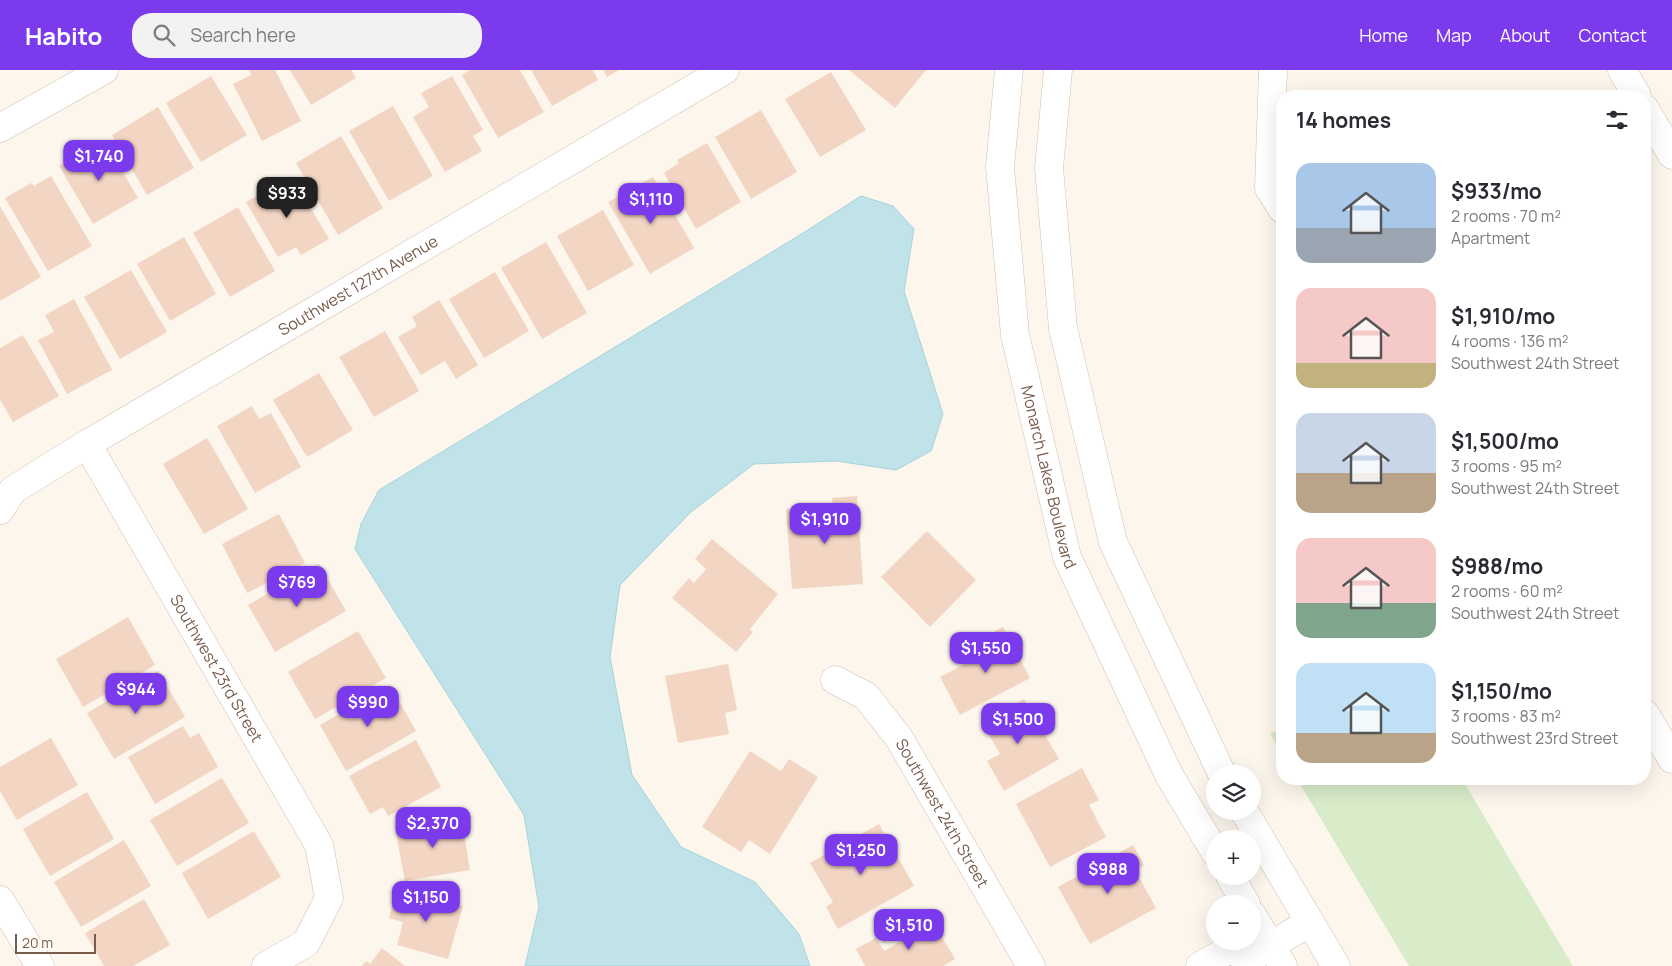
<!DOCTYPE html>
<html lang="en">
<head>
<meta charset="utf-8">
<style>
	body { margin:0; font-family:Manrope,sans-serif; background:#f2f2f3; color:#2b2b33; height:100vh; display:flex; flex-direction:column; font-size:19px; white-space:nowrap }
	* { box-sizing:border-box; margin:0 }
	p { font-size:16px; color:#7c7c81 }
	.icon { flex:none; width:28px; height:28px; fill:none; stroke:currentColor; stroke-width:2; stroke-linecap:round; stroke-linejoin:round }
	.map { position:relative; flex:1; overflow:hidden }
	.side { position:absolute; left:1276px; top:20px; width:375px; height:695px; display:flex; flex-direction:column; background:#fff; border-radius:20px; box-shadow:0 5px 20px #0002 }
	.side>* { flex:none }
	.controls { position:absolute; left:1206px; top:695px; display:grid; gap:10px }
	.controls a { display:grid; place-items:center; width:55px; height:55px; border-radius:50%; background:#fff; box-shadow:0 5px 20px #0002; font-size:25px }
	.scale { position:absolute; left:15px; bottom:12px; width:81px; box-sizing:border-box; padding-left:5px; border:2px solid #7a5c4d; border-top:0; font-size:14px; line-height:18px; white-space:nowrap; color:#7a5c4d; -webkit-text-stroke:4px #fffaf3; paint-order:stroke }
	.price { position:absolute; translate:-50% -42px; padding:0 11px; border-radius:10px; background:#7c3aed; color:#fff; font-size:16px; line-height:32px; filter:drop-shadow(0 1px 2px #0008) }
	.price::after { content:''; position:absolute; left:50%; top:30px; width:15px; height:11px; margin-left:-8px; background:inherit; clip-path:polygon(0 0,100% 0,50% 100%) }
	.price.selected { background:#222; color:#fff }
	ul { padding:0; list-style:none }
	li { display:flex; align-items:center; gap:15px; height:125px; padding:0 20px }
	li span { display:grid; place-items:center; flex:none; width:140px; height:100px; border-radius:15px; color:#555 }
	li>.icon { margin-inline-start:auto }
	span .icon { width:60px; height:60px; fill:#fffc; stroke-width:1 }
	li b { font-size:21px }
	h2 { display:flex; justify-content:space-between; align-items:center; height:60px; padding:0 20px; font-size:21px }
	header { display:flex; align-items:center; gap:30px; box-sizing:border-box; height:70px; padding:0 25px; background:#7c3aed; color:#fff }
	header strong { font-size:24px }
	nav { display:flex; gap:28px; margin-inline-start:auto; font-size:18px }
	.search { width:350px; height:45px; background:#f2f2f3; display:flex; align-items:center; gap:12px; box-sizing:border-box; padding:0 18px; border-radius:20px; color:#7c7c81; font-size:19px }
	.map>svg:first-child { display:block }
	.green { fill:#d8ecc9 }
	.water { fill:#bfe3e8; stroke:#a5d3da }
	.building { fill:#f3d5c3 }
	.lines { fill:none; stroke-linecap:round; stroke-linejoin:round }
	.minor-casing { stroke:#d1beb0; stroke-width:29 }
	.minor { stroke:#fff; stroke-width:28 }
	.labels { text-anchor:middle; stroke-width:4; stroke-linejoin:round; paint-order:stroke }
	.street-label { font-size:16px; fill:#7a5c4d; stroke:#fffaf3 }
</style>
</head>
<body>
<header>
<strong>Habito</strong>
<div class="search"><svg class="icon" aria-label="search" viewBox="0 0 24 24"><circle cx="10" cy="10" r="6"/><path d="M15 15l6 6"/></svg>Search here</div>
<nav><a>Home</a><a>Map</a><a>About</a><a>Contact</a></nav>
</header>
<div class="map">
<svg width="1672" height="896" viewBox="0 0 1672 896">
	<rect width="100%" height="100%" fill="#fdf6ec"/>
	<!-- green -->
	<g class="green">
		<path d="M1282 657V684L1270 664Z"/>
		<path d="M1297 709H1462L1573 896H1409Z"/>
	</g>
	<!-- water -->
	<path class="water" d="M861 126 893 136 914 159 904 221 943 344 931 381 896 400 836 391 754 394 691 442 620 515 610 587 632 705 681 777 755 812 799 864 810 896H525L539 837 524 745 355 479 361 454 379 420 795 168Z"/>
	<!-- building -->
	<g class="building">
		<path d="M249 0H275L301 51 262 71 233 14 251 5Z"/>
		<path d="M290 0H351L356 8 311 35Z"/>
		<path d="M470 0H520L544 42 498 68 462 5Z"/>
		<path d="M531 0H593L598 10 552 36Z"/>
		<path d="M603 0H619L607 7Z"/>
		<path d="M849 0H926L895 38Z"/>
		<path d="M831 2 866 60 820 87 785 29Z"/>
		<path d="M211 6 247 65 201 92 166 33Z"/>
		<path d="M452 6 483 60 473 66 482 81 445 102 413 47 429 37 421 23Z"/>
		<path d="M393 36 433 106 389 131 349 61Z"/>
		<path d="M158 37 194 98 147 125 112 65Z"/>
		<path d="M761 40 797 102 751 129 715 67Z"/>
		<path d="M341 66 383 138 338 165 296 93Z"/>
		<path d="M104 70 138 128 93 154 59 96Z"/>
		<path d="M707 73 741 132 696 159 664 103 679 93 677 90Z"/>
		<path d="M51 106 92 176 48 201 5 128 31 113 34 116Z"/>
		<path d="M292 106 329 169 301 185 296 177 278 187 246 132Z"/>
		<path d="M653 107 694 178 650 204 608 132Z"/>
		<path d="M0 136 41 207 0 231Z"/>
		<path d="M238 137 275 201 230 227 193 163Z"/>
		<path d="M603 140 634 195 588 221 557 166Z"/>
		<path d="M184 167 216 224 170 251 137 194Z"/>
		<path d="M546 172 587 243 542 269 501 198Z"/>
		<path d="M131 200 167 262 120 289 84 227Z"/>
		<path d="M495 202 529 261 484 288 449 229Z"/>
		<path d="M74 229 112 300 67 324 38 270 54 262 45 245Z"/>
		<path d="M439 230 478 295 456 309 445 291 421 305 398 267 417 256 412 247Z"/>
		<path d="M385 261 419 321 374 347 339 287Z"/>
		<path d="M23 265 59 326 13 352 0 330V278Z"/>
		<path d="M319 303 353 360 307 387 273 330Z"/>
		<path d="M252 336 259 349 271 343 301 397 255 423 217 356Z"/>
		<path d="M207 368 248 439 204 464 163 394Z"/>
		<path d="M857 426 863 514 792 519 786 439 833 436 832 428Z"/>
		<path d="M279 444 305 493 247 523 222 474Z"/>
		<path d="M927 461 976 510 930 557 881 507Z"/>
		<path d="M712 469 778 524 750 559 753 562 736 582 672 528 689 508 694 513 706 499 695 489Z"/>
		<path d="M319 494 346 541 275 582 248 535Z"/>
		<path d="M128 547 155 595 83 637 56 589Z"/>
		<path d="M1003 557 1030 608 960 645 940 607 987 582 980 569Z"/>
		<path d="M358 561 386 608 315 649 288 602Z"/>
		<path d="M728 594 737 640 725 643 729 664 678 673 665 606Z"/>
		<path d="M158 601 185 647 114 689 87 643Z"/>
		<path d="M390 615 416 661 346 701 320 655Z"/>
		<path d="M1024 629 1059 689 1004 721 987 691 1000 684 982 653Z"/>
		<path d="M183 656 190 668 199 663 218 697 155 734 128 687Z"/>
		<path d="M51 668 78 715 17 750 0 721V697Z"/>
		<path d="M416 670 441 717 388 746 383 737 370 744 349 706Z"/>
		<path d="M750 681 781 701 789 689 818 707 770 784 749 770 741 782 702 757Z"/>
		<path d="M1082 698 1099 730 1089 735 1106 767 1050 797 1016 734Z"/>
		<path d="M222 708 249 753 177 796 150 750Z"/>
		<path d="M87 722 114 769 50 806 23 759Z"/>
		<path d="M461 746 470 800 405 811 395 758Z"/>
		<path d="M879 754 914 816 838 859 826 837 833 832 810 793Z"/>
		<path d="M254 761 281 807 208 849 182 803Z"/>
		<path d="M124 770 151 816 81 857 54 812Z"/>
		<path d="M1133 775 1144 795 1135 800 1156 838 1090 874 1058 817Z"/>
		<path d="M397 818 463 836 448 889 397 875 403 852 389 848Z"/>
		<path d="M144 829 170 875 133 896H104L85 863Z"/>
		<path d="M933 852 955 889 943 896H865L856 879 876 868 884 881Z"/>
		<path d="M382 878 405 896H362L366 891 370 894Z"/>
	</g>
	<g class="lines">
		<!-- minor casing -->
		<g class="minor-casing">
			<g id="minor">
				<path id="s1" d="M1009 0 1000 97 1015 265 1067 487 1169 705 1215 782"/>
				<path d="M1058 0 1049 98 1063 258 1113 472 1222 704"/>
				<path d="M1273 0 1269 118 1282 139"/>
				<path d="M1622 0 1637 26"/>
				<path d="M1645 39 1672 85"/>
				<path d="M0 58 104 0"/>
				<path id="s2" d="M87 374 319 775 329 828 306 873 266 896"/>
				<path id="s3" d="M0 440 13 420 87 374 725 0"/>
				<path id="s4" d="M835 610 866 626 899 668 1031 896"/>
				<path d="M1645 644 1672 689"/>
				<path d="M1244 741 1336 896"/>
				<path d="M1230 806 1246 834"/>
				<path d="M0 830 40 896"/>
				<path d="M1252 845 1283 896"/>
				<path d="M1249 889 1310 852"/>
				<path d="M1200 896 1230 879 1249 889"/>
			</g>
		</g>
		<!-- minor -->
		<use href="#minor" class="minor"/>
	</g>
	<g class="labels">
		<!-- street labels -->
		<g class="street-label">
			<text dy="6" stroke="none"><textPath href="#s3" startOffset="425">Southwest 127th Avenue</textPath></text>
			<text dy="6" stroke="none"><textPath href="#s1" startOffset="412">Monarch Lakes Boulevard</textPath></text>
			<text dy="6" stroke="none"><textPath href="#s2" startOffset="259">Southwest 23rd Street</textPath></text>
			<text dy="6" stroke="none"><textPath href="#s4" startOffset="175">Southwest 24th Street</textPath></text>
		</g>
	</g>
</svg>
<div class="controls">
<a><svg class="icon" aria-label="layers" viewBox="0 0 24 24"><path d="M12 4l9 5-9 5-9-5zM3 14l9 5 9-5"/></svg></a>
<a>+</a>
<a>−</a>
</div>
<div class="scale">20 m</div>
<b class="price" style="left:99px;top:112px">$1,740</b>
<b class="price selected" style="left:287px;top:149px">$933</b>
<b class="price" style="left:651px;top:155px">$1,110</b>
<b class="price" style="left:825px;top:475px">$1,910</b>
<b class="price" style="left:297px;top:538px">$769</b>
<b class="price" style="left:986px;top:604px">$1,550</b>
<b class="price" style="left:136px;top:645px">$944</b>
<b class="price" style="left:368px;top:658px">$990</b>
<b class="price" style="left:1018px;top:675px">$1,500</b>
<b class="price" style="left:433px;top:779px">$2,370</b>
<b class="price" style="left:861px;top:806px">$1,250</b>
<b class="price" style="left:1108px;top:825px">$988</b>
<b class="price" style="left:426px;top:853px">$1,150</b>
<b class="price" style="left:909px;top:881px">$1,510</b>
<section class="side">
<h2>14 homes<svg class="icon" aria-label="filters" viewBox="0 0 24 24"><path d="M4 7h16M4 17h16"/><circle cx="9" cy="7" r="2"/><circle cx="15" cy="17" r="2"/></svg></h2>
<ul>
<li><span style="background:linear-gradient(#a9c7e8 65%,#9aa5b1 0)"><svg class="icon" aria-label="home" viewBox="0 0 24 24"><path d="M3 11l9-7 9 7M6 9v11h12V9"/></svg></span><div><b>$933/mo</b><p>2 rooms · 70 m²</p><p>Apartment</p></div></li>
<li><span style="background:linear-gradient(#f6c9c9 75%,#c2b280 0)"><svg class="icon" aria-label="home" viewBox="0 0 24 24"><path d="M3 11l9-7 9 7M6 9v11h12V9"/></svg></span><div><b>$1,910/mo</b><p>4 rooms · 136 m²</p><p>Southwest 24th Street</p></div></li>
<li><span style="background:linear-gradient(#c9d6e8 60%,#b9a48a 0)"><svg class="icon" aria-label="home" viewBox="0 0 24 24"><path d="M3 11l9-7 9 7M6 9v11h12V9"/></svg></span><div><b>$1,500/mo</b><p>3 rooms · 95 m²</p><p>Southwest 24th Street</p></div></li>
<li><span style="background:linear-gradient(#f6c9c9 65%,#7fa58c 0)"><svg class="icon" aria-label="home" viewBox="0 0 24 24"><path d="M3 11l9-7 9 7M6 9v11h12V9"/></svg></span><div><b>$988/mo</b><p>2 rooms · 60 m²</p><p>Southwest 24th Street</p></div></li>
<li><span style="background:linear-gradient(#bfe0f5 70%,#b9a48a 0)"><svg class="icon" aria-label="home" viewBox="0 0 24 24"><path d="M3 11l9-7 9 7M6 9v11h12V9"/></svg></span><div><b>$1,150/mo</b><p>3 rooms · 83 m²</p><p>Southwest 23rd Street</p></div></li>
</ul>
</section>
</div>
</body>
</html>
